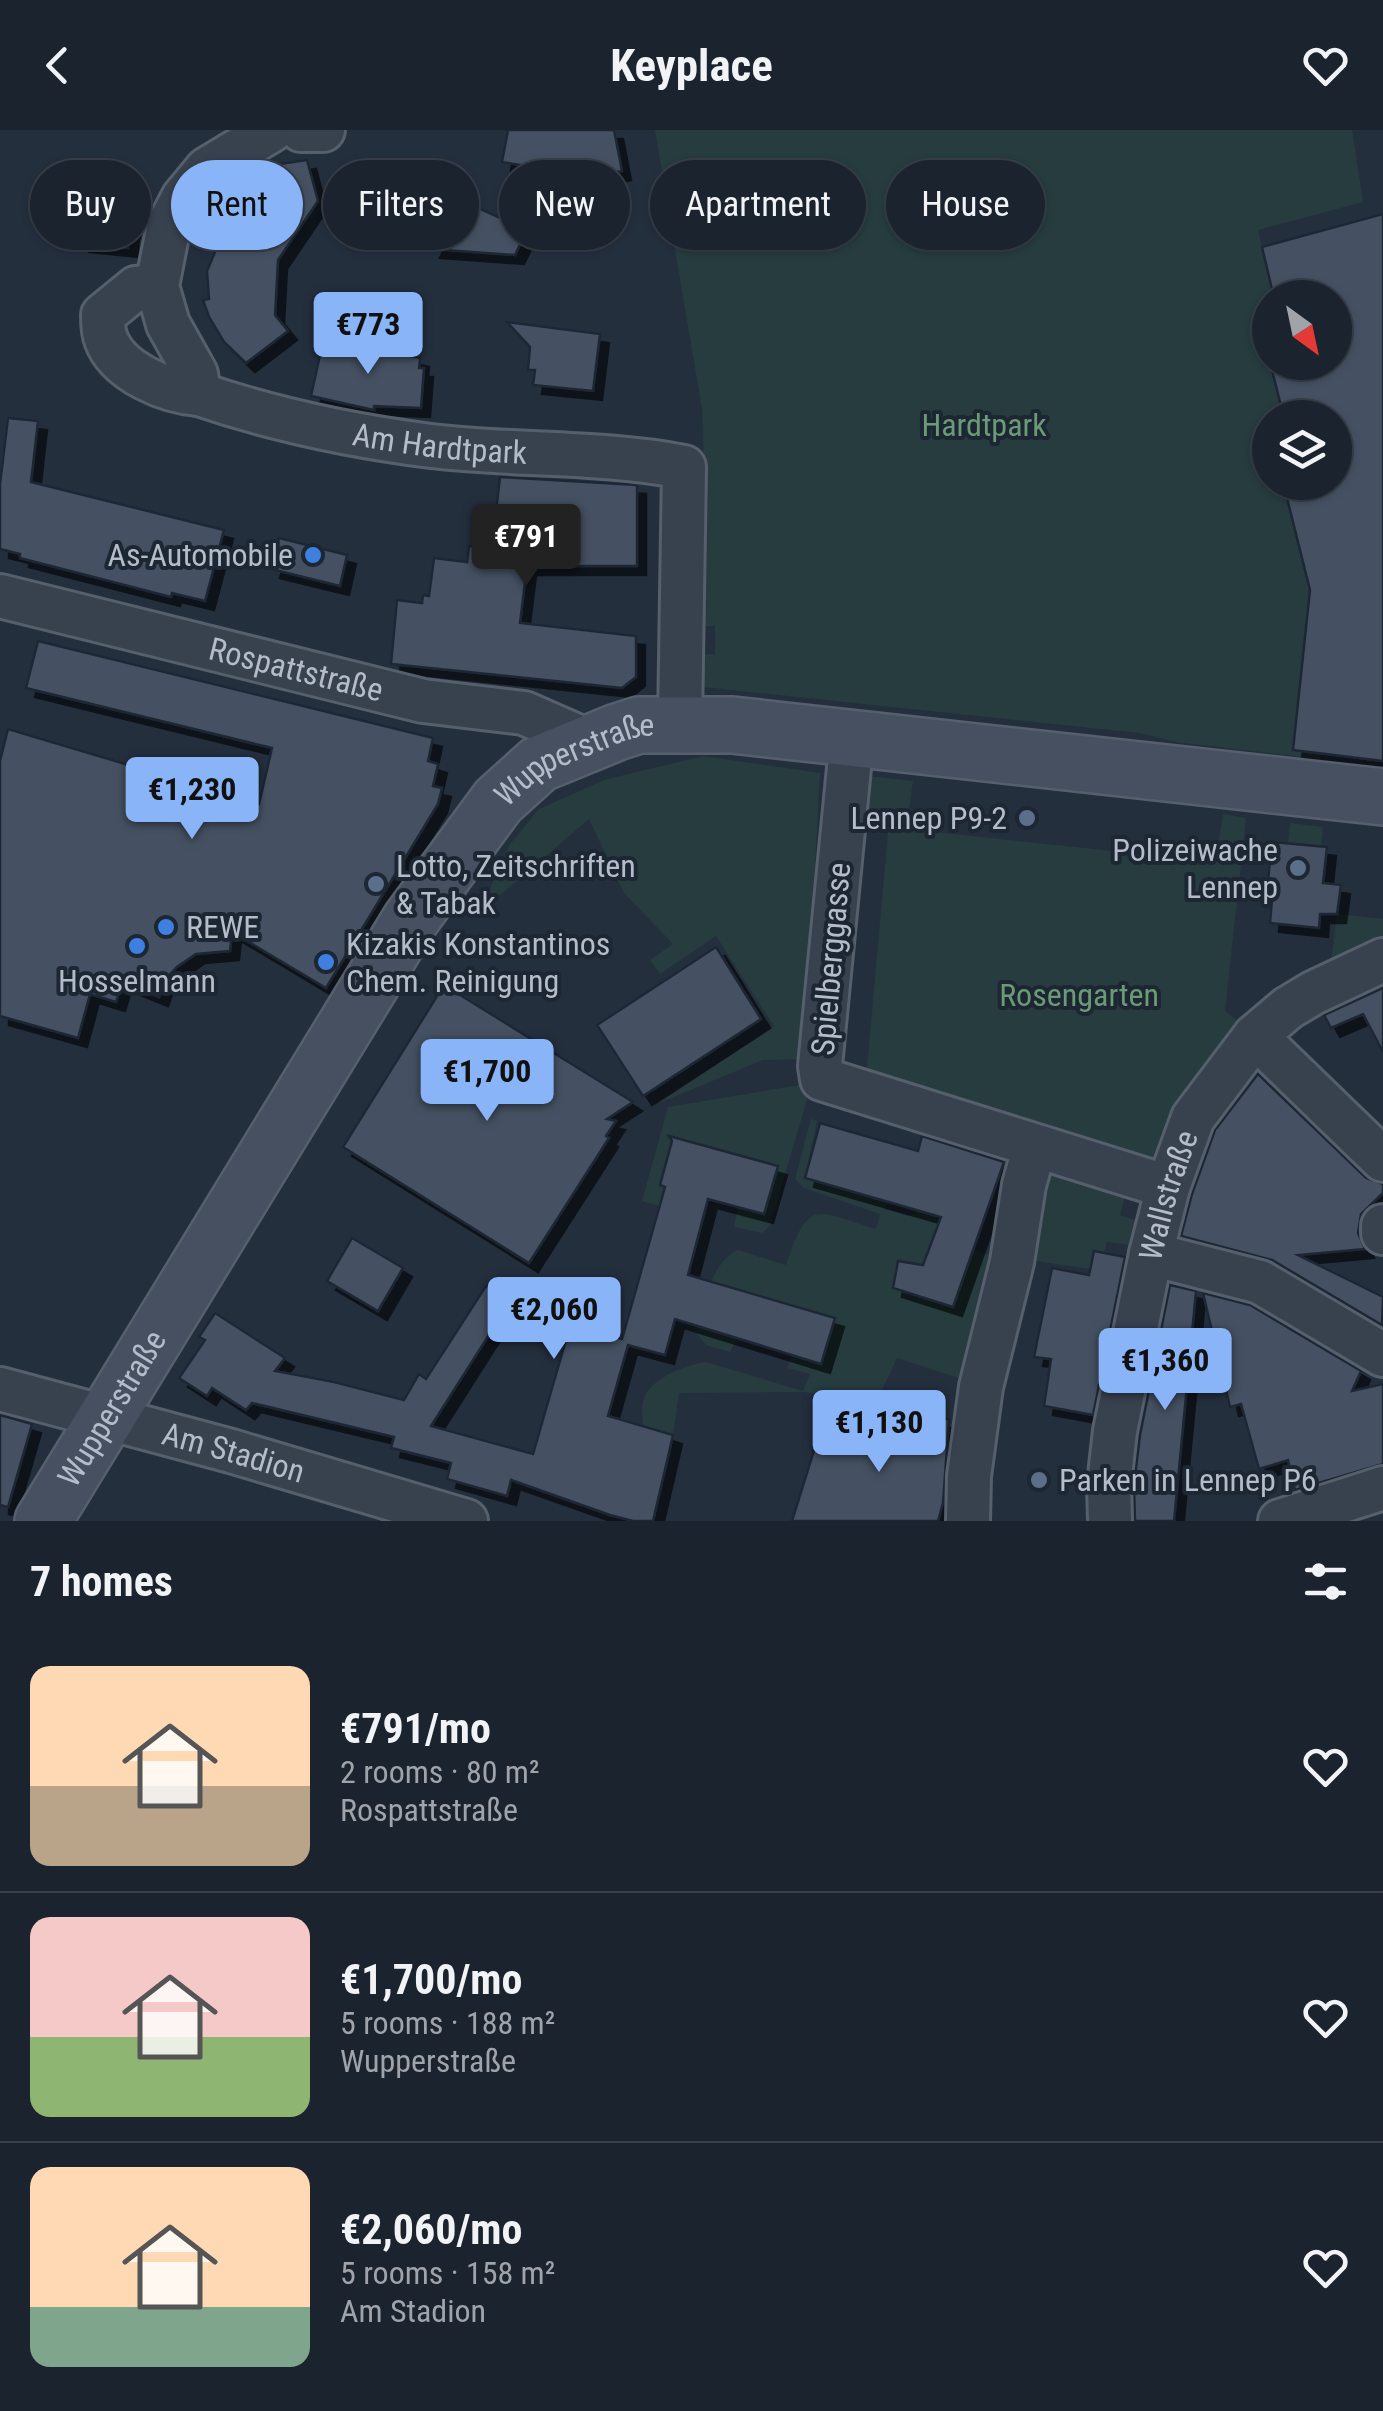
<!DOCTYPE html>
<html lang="en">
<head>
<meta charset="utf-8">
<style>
	body { margin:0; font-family:"Roboto Condensed",sans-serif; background:#242b36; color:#f1f3f6; height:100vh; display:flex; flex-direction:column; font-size:38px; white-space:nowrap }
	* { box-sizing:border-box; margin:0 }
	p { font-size:32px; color:#a0a4aa }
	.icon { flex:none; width:55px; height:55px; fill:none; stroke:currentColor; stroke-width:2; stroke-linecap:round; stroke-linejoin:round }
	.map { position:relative; height:1391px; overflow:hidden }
	.sheet { display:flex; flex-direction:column; background:#1b232e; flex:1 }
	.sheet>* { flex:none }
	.hud { position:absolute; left:30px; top:30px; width:1325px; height:90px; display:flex; gap:20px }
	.needle { width:65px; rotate:147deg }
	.tools { position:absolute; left:1252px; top:150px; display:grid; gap:20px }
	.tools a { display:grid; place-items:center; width:100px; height:100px; border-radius:50%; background:#1b232e; box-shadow:0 2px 8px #0004,0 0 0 2px #39404a; font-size:50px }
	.price { position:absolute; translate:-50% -85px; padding:0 22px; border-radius:10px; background:#8ab4f8; color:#111; font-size:32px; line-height:65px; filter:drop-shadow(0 2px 5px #0008) }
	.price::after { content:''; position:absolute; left:50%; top:60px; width:30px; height:22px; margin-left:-15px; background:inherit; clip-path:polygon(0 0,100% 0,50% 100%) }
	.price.on { background:#222; color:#fff }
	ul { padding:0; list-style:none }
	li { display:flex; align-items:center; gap:30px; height:250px; padding:0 30px }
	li+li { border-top:2px solid #39404a }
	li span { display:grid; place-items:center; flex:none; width:280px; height:200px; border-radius:20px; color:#555 }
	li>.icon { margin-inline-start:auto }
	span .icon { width:120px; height:120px; fill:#fffc; stroke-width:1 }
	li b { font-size:42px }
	h2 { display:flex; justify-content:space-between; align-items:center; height:120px; padding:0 30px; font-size:42px }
	.tag { padding:0 35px; border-radius:45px; background:#1b232e; box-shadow:0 2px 8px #0004,0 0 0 2px #39404a; font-size:35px; line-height:90px }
	.tag.on { background:#8ab4f8; color:#111 }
	header { display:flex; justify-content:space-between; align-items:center; height:130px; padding:0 30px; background:#1b232e; font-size:45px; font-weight:700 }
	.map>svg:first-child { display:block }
	.green { fill:#263c3f }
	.building { fill:#455162; stroke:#1f2835; stroke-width:2.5; filter:url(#shadow) }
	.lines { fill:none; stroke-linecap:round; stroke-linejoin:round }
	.street-casing { stroke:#565f6c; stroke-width:48 }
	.secondary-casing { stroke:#565f6c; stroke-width:60 }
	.street { stroke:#38414e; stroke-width:42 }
	.secondary { stroke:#465061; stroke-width:55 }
	.shop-dot { fill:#3f7fe0; stroke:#1d2633; stroke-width:4 }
	.service-dot { fill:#5c6f8a; stroke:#1d2633; stroke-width:4 }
	.labels { text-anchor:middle; stroke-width:8; stroke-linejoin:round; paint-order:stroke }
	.park-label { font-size:32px; fill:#6b9a76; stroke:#1d2633 }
	.street-label { font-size:32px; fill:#b4bcc9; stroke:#1d2633 }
	.poi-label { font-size:32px; fill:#b4bcc9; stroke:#1d2633; text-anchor:start }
</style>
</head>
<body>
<header><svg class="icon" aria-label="back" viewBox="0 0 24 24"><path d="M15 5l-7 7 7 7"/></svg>Keyplace<svg class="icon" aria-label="heart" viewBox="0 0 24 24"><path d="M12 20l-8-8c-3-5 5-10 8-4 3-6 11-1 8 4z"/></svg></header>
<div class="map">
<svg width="1383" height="1391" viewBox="0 0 1383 1391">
	<defs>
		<filter id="shadow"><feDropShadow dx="9" dy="9" stdDeviation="0" flood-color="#0009"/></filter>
	</defs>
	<rect width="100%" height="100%" fill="#242f3e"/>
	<!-- green -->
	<g class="green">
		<path d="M655 0H1352L1363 72 1258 100 1274 167 1270 168V192L1260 196 1282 279 1266 284 1270 298V352L1283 353 1310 460 1292 621 1320 625V629L1176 612 1139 603 694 556V525L715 524V496H695L704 337 702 279Z"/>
		<path d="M703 626 820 643 805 929 763 930 659 973 774 896 716 806 660 844 650 830 673 814 624 763 589 689 490 774 484 772 510 714 539 679 604 650Z"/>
		<path d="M859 645 913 651 906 699 1216 732 1223 684 1246 688 1225 881 1247 898 1165 1042 866 950 888 702 854 698Z"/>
		<path d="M1290 693 1323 697 1321 717 1288 713Z"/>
		<path d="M1337 784 1383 789V820L1330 840Z"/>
		<path d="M812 953 770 1095 763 1103 734 1097 738 1077 764 1084 777 1036 674 1007 686 1063 681 1082 642 1071 668 977Z"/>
		<path d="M811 989 817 991 805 1048 888 1072 884 1079 908 1086 924 1078 940 1091 923 1135 898 1132 953 1177 974 1120 1005 1130 971 1252 897 1228 876 1273 804 1262 679 1263 673 1305 643 1296C643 1289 641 1278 643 1271 650 1247 685 1236 706 1232L803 1261 810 1244 787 1238 792 1225 821 1233 834 1188 721 1154 707 1199 737 1209 730 1222 706 1215 695 1201C705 1173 710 1133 738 1120L786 1135C809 1065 817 1082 876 1099L880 1084 804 1058 795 1049Z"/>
		<path d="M1041 1031 1125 1065 1120 1085 1143 1093 1145 1117 1107 1112 1104 1123 1093 1121 1090 1139 1016 1128Z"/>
	</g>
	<!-- building -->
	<g class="building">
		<path d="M508 0H614L622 41 571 52 570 47 547 43 549 40 502 32Z"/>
		<path d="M307 30 318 71 278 130 275 185 288 201 246 233 224 212 209 187 203 170 209 169 207 141 220 110 228 79 250 48 273 35Z"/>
		<path d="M366 36 417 48 415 55 459 78 463 71 527 100 515 125 431 119 435 111 379 106 378 99 348 91 358 46H363Z"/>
		<path d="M88 44 143 64 130 101 128 118 80 113Z"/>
		<path d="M1383 84V631L1293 620 1310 460 1283 352H1335V288H1284L1270 232H1335V168H1274L1262 117Z"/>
		<path d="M507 192 600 204 593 261 533 255 535 240H528L530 217Z"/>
		<path d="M324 207 420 228 419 238H424L421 278 374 276V280L311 266Z"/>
		<path d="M8 288 38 291 31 352 224 400 205 471 172 463 171 467 20 428V424L0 419V354Z"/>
		<path d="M500 347 637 355V436H527L520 493 636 506V547L622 558 391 534 397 470 422 473 423 465 429 466 434 428 467 432 469 416 492 417Z"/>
		<path d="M279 408 347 425 340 456 271 439Z"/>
		<path d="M38 511 433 608 428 631 438 634 433 656 442 658 438 674 326 858 232 802 230 821 196 824 177 837 165 850 159 867 122 852 116 872 90 864 78 908 0 886V631L8 599 259 674 272 618 26 558Z"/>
		<path d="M1272 712 1327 717 1323 753 1341 755 1337 784H1320L1319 798 1270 793 1272 770H1266Z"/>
		<path d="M716 817 761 889 643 966 597 895Z"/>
		<path d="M444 855 633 972 607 989 616 991 606 1006 609 1008 529 1133 343 1017Z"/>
		<path d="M1383 858V922L1363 884 1331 898 1324 885Z"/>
		<path d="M1258 944 1366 1048 1383 1054V1063L1361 1084 1358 1103 1365 1119 1298 1125 1383 1167 1382 1195 1272 1130 1181 1106 1192 1064 1215 1000Z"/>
		<path d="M820 993 918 1021 922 1006 1004 1032 953 1177 893 1158 898 1131 923 1135 941 1087 805 1048Z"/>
		<path d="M669 1006 778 1036 764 1084 708 1069 688 1145 835 1188 821 1234 675 1189 665 1225 628 1215 608 1286 673 1305 653 1391H633L610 1385 511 1350 507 1366 447 1349 451 1333 391 1318 394 1307 252 1273 246 1280 212 1258 207 1266 179 1248 205 1210 199 1207 215 1183 285 1228 275 1241 334 1252 404 1270 419 1244 426 1249 486 1156 510 1172 431 1296 533 1324 570 1196 622 1209 665 1057 660 1055 672 1011Z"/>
		<path d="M352 1108 403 1138 378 1181 327 1151Z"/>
		<path d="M1094 1121 1125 1127 1093 1285 1044 1276 1051 1229 1034 1227 1052 1138 1089 1145Z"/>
		<path d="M1170 1155 1196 1161 1174 1391H1135L1134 1355 1140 1305Z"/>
		<path d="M1203 1163 1250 1175 1361 1241 1352 1261 1383 1254V1334L1295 1360 1288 1330 1259 1339 1241 1274 1230 1277Z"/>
		<path d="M0 1285 32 1294 8 1377 0 1375Z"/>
		<path d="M875 1289H949L943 1373 938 1391H792L817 1311H875Z"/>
	</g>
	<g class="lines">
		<!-- street casing -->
		<g class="street-casing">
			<g id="street">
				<path id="s1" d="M272 0 207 39 183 68 169 95 157 156 168 194 196 244 199 264C275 290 352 306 431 316 515 326 602 321 684 337L680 594"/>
				<path d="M301 0H323"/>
				<path d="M157 156 136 158 103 185C103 192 103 202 106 209 118 242 167 262 199 264"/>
				<path id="s2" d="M0 466 423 571 524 583 590 612"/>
				<path d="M852 607 820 936 822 949 1168 1057"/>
				<path d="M1255 906 1383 1030"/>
				<path d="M1383 1096V1103"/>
				<path d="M1151 1124 1260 1152 1383 1225"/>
				<path id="s3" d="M0 1259 231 1321 466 1391"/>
				<path d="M968 1391 969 1346 981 1257 1012 1132 1024 1055 1035 1016"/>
				<path id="s4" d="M1110 1391 1109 1354 1115 1301 1151 1124 1168 1057 1193 988 1255 906 1288 878 1313 863 1383 830"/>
				<path d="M1280 1391 1383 1358"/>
			</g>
		</g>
		<!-- secondary casing -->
		<g class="secondary-casing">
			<g id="secondary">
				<path id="s5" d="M43 1391 411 789 498 671 539 634 617 602 639 595H732L1383 667"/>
			</g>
		</g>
		<!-- street -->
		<use href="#street" class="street"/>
		<!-- secondary -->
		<use href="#secondary" class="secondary"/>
	</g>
	<!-- markers -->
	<g class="shop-dot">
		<circle cx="313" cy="425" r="10"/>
		<circle cx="166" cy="797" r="10"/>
		<circle cx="137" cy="816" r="10"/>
		<circle cx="326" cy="832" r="10"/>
	</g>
	<g class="service-dot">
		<circle cx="1027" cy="688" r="10"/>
		<circle cx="1298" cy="738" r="10"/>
		<circle cx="376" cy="754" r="10"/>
		<circle cx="1039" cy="1350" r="10"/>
	</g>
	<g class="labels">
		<!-- park labels -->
		<g class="park-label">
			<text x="984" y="306">Hardtpark</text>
			<text x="1079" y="876">Rosengarten</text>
		</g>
		<!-- street labels -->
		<g class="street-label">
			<text dy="11" stroke="none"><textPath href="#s1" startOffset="570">Am Hardtpark</textPath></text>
			<text dy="11" stroke="none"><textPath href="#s2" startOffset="305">Rospattstraße</textPath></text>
			<text dy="11" stroke="none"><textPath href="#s5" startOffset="942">Wupperstraße</textPath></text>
			<text transform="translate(831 829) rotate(-85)" y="11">Spielberggasse</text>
			<text dy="11" stroke="none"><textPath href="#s4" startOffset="332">Wallstraße</textPath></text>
			<text dy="11" stroke="none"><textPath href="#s5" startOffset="132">Wupperstraße</textPath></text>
			<text dy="11" stroke="none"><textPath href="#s3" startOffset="242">Am Stadion</textPath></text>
		</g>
		<!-- poi labels -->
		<g class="poi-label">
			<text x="293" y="436" text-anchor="end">As-Automobile</text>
			<text x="1007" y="699" text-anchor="end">Lennep P9-2</text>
			<text x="1278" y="731" text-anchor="end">Polizeiwache<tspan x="1278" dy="37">Lennep</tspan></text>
			<text x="396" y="747">Lotto, Zeitschriften<tspan x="396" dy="37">&amp; Tabak</tspan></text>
			<text x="186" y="808">REWE</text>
			<text x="346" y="825">Kizakis Konstantinos<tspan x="346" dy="37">Chem. Reinigung</tspan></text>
			<text x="137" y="862" text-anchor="middle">Hosselmann</text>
			<text x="1059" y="1361">Parken in Lennep P6</text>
		</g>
	</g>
</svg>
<div class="tools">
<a><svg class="needle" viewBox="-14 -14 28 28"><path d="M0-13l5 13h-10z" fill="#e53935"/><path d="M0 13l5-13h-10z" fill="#a0a4aa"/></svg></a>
<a><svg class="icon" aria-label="layers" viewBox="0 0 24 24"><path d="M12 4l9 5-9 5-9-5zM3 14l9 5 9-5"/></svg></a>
</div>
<b class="price" style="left:368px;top:247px">€773</b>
<b class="price on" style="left:526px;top:459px">€791</b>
<b class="price" style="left:192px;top:712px">€1,230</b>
<b class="price" style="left:487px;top:994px">€1,700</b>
<b class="price" style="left:554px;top:1232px">€2,060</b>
<b class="price" style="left:1165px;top:1283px">€1,360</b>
<b class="price" style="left:879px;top:1345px">€1,130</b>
<div class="hud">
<a class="tag">Buy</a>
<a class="tag on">Rent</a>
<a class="tag">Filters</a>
<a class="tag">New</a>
<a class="tag">Apartment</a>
<a class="tag">House</a>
</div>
</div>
<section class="sheet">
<h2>7 homes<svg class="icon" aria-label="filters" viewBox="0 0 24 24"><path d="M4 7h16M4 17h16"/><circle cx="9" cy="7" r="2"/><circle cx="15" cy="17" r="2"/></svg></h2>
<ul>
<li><span style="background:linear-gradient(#ffd9b3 60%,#b9a48a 0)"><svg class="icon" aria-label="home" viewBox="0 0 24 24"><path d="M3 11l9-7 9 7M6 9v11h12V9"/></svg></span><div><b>€791/mo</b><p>2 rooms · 80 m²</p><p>Rospattstraße</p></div><svg class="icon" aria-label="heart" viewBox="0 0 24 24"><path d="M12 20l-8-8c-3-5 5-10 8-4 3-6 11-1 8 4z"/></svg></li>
<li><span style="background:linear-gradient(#f6c9c9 60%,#8fb573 0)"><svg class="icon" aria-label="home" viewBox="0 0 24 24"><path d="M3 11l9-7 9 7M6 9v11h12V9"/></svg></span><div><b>€1,700/mo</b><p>5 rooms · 188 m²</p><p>Wupperstraße</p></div><svg class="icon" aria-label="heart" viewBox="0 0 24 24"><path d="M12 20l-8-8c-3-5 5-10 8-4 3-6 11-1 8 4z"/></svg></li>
<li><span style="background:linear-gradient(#ffd9b3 70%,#7fa58c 0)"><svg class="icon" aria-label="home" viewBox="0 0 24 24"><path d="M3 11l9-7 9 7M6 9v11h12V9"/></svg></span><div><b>€2,060/mo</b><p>5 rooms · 158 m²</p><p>Am Stadion</p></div><svg class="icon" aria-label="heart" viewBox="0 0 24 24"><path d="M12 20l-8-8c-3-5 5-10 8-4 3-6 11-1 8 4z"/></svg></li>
</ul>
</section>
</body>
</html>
